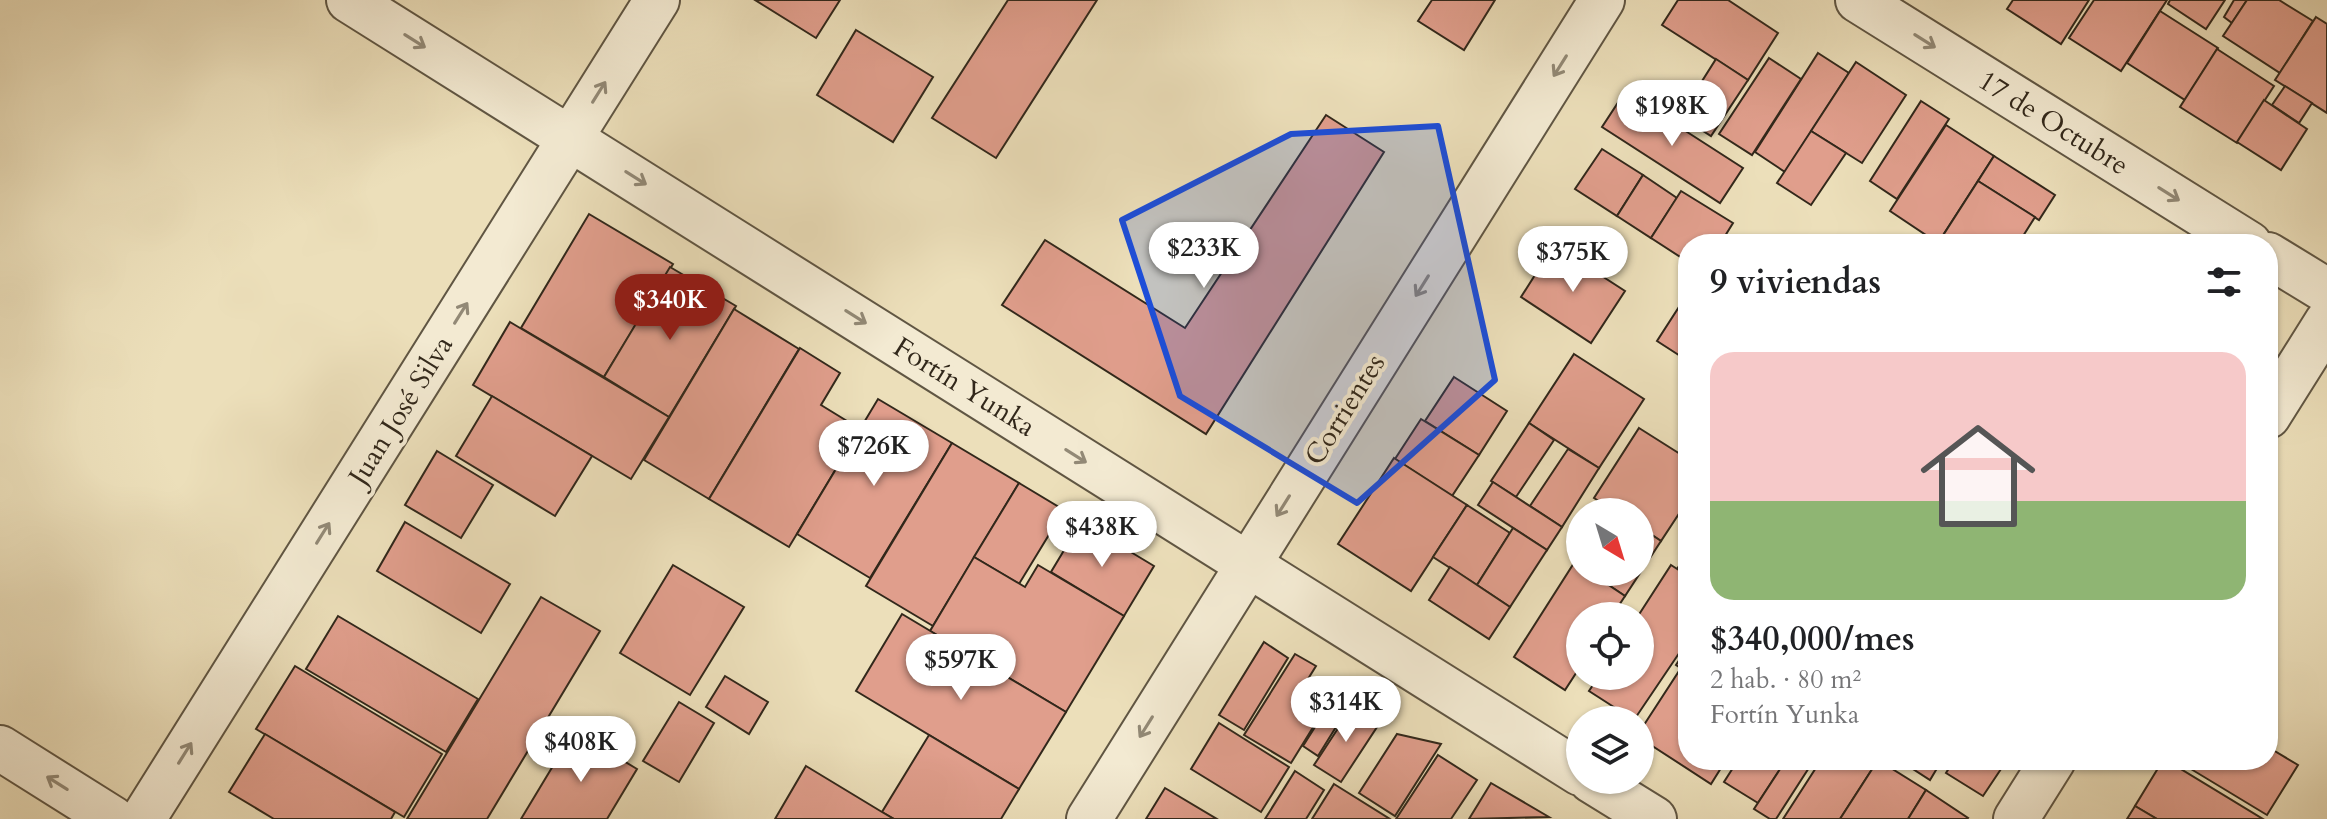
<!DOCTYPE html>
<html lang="es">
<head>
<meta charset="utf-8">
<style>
	body { margin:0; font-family:Cardo,serif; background:#f6f6f6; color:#202124; height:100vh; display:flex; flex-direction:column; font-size:30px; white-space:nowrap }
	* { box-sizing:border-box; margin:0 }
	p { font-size:26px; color:#757577 }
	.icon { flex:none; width:44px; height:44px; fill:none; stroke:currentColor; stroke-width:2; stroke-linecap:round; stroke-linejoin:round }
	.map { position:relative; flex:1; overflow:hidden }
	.side { position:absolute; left:1678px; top:234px; width:600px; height:536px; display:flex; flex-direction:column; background:#fff; border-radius:32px; box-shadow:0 2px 6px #0004 }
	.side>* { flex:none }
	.needle { width:52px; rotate:142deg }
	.tools { position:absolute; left:1566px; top:498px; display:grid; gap:16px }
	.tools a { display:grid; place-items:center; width:88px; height:88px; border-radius:50%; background:#fff; box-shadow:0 2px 6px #0004; font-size:40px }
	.price { position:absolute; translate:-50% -68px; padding:0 18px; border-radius:28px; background:#fff; color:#222; font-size:26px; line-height:52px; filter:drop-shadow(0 2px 4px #0008) }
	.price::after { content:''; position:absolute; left:50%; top:48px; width:24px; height:18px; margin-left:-12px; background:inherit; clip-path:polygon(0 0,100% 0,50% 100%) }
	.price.active { background:#8f2418; color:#fff }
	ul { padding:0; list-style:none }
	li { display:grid; align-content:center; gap:16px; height:424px; padding:0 32px }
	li+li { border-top:2px solid #e0e0e0 }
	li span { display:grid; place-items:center; height:248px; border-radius:24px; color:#555 }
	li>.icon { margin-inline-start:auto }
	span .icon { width:144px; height:144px; fill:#fffc; stroke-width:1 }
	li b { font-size:34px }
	h2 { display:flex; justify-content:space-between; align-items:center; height:96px; padding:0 32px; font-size:34px }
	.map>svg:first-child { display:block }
	.building { fill:#e09e8c; stroke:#32281b; stroke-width:2 }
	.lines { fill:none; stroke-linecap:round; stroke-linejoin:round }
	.street-casing { stroke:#605643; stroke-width:48 }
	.street { stroke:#f3ead2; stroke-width:44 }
	.oneway { stroke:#928976 }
	.marked { fill:#1d4ed8; fill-opacity:0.2; stroke:#1d4ed8; stroke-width:6; stroke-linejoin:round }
	.labels { text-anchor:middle; stroke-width:8; stroke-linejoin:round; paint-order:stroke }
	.street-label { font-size:28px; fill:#32281b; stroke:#f3ead2 }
</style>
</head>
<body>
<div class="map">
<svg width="2327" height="819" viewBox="0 0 2327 819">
	<rect width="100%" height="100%" fill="#ecdfba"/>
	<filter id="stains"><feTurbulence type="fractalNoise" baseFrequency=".0025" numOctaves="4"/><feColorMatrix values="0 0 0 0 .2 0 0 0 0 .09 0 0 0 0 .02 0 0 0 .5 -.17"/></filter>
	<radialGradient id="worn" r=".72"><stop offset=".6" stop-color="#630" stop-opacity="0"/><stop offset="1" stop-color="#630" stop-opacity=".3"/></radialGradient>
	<!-- building -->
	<g class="building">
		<path d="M755 0H840L816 38Z"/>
		<path d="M1008 0H1097L996 158 932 118Z"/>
		<path d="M1432 0H1495L1464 50 1418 21Z"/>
		<path d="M1678 0H1728L1778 33 1748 80 1662 25Z"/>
		<path d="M2013 0H2089L2061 44 2007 9Z"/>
		<path d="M2094 0H2167L2121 71 2069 38Z"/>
		<path d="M2170 0H2225L2206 29 2168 4Z"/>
		<path d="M2234 0H2247L2232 23 2224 17Z"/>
		<path d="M2247 0H2279L2313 21 2280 73 2223 36Z"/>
		<path d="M2160 11 2218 48 2185 100 2127 63Z"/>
		<path d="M2316 17 2327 24V113L2275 80Z"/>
		<path d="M856 30 933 77 893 142 817 95Z"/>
		<path d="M2217 49 2274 86 2237 143 2180 107Z"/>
		<path d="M1818 53 1849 73 1785 172 1755 152Z"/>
		<path d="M1769 58 1801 79 1752 155 1719 134Z"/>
		<path d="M1716 59 1748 80 1711 136 1680 116Z"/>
		<path d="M1856 62 1906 95 1862 163 1811 131Z"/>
		<path d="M2285 86 2312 103 2299 123 2272 105Z"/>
		<path d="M1625 92 1743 168 1720 203 1602 127Z"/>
		<path d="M2264 100 2307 129 2281 170 2237 142Z"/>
		<path d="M1921 101 1949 119 1897 199 1870 181Z"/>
		<path d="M1326 115 1384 152 1206 434 1002 305 1045 240 1185 328Z"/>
		<path d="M1946 125 1994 156 1938 243 1890 211Z"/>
		<path d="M1811 131 1846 153 1811 205 1777 183Z"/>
		<path d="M1602 149 1643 175 1617 216 1575 189Z"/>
		<path d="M1994 156 2055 195 2039 220 1978 181Z"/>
		<path d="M1643 175 1677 198 1651 238 1617 216Z"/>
		<path d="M1978 181 2035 217 2018 244H1953L1942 237Z"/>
		<path d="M1681 191 1733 223 1720 244H1688V262L1651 238Z"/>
		<path d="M589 214 673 264 604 377 521 328Z"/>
		<path d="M1554 245 1625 291 1591 343 1521 297Z"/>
		<path d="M670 267 736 306 669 417 604 377Z"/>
		<path d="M1688 293V361L1657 341Z"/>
		<path d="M734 309 799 349 709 499 644 460Z"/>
		<path d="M510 322 669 417 631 479 473 385Z"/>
		<path d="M800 348 840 373 821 405 860 429 789 547 709 499Z"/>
		<path d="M1574 354 1644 399 1599 468 1529 423Z"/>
		<path d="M1454 377 1507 411 1479 455 1425 421Z"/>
		<path d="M492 396 592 456 555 516 456 456Z"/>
		<path d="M878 399 952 443 870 578 797 534Z"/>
		<path d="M1421 419 1479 455 1452 496 1395 459Z"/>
		<path d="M1529 423 1554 440 1516 497 1491 481Z"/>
		<path d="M1639 428 1688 459V500L1661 541 1640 527V512H1616L1594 498Z"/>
		<path d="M952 443 1019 483 933 626 866 586Z"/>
		<path d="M1568 449 1599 468 1562 527 1530 506Z"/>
		<path d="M437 451 493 485 461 538 405 505Z"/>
		<path d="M1394 458 1467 505 1411 591 1338 544Z"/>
		<path d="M1493 482 1562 527 1547 550 1478 505Z"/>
		<path d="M1019 483 1064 510 1019 584 974 557Z"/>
		<path d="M1467 505 1510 533 1477 585 1433 557Z"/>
		<path d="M405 522 510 584 481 633 377 571Z"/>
		<path d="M1081 522 1154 566 1124 616 1051 572Z"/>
		<path d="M1640 527 1661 541 1625 596 1589 572H1640Z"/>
		<path d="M1513 528 1547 550 1510 607 1477 585Z"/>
		<path d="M1688 553V576L1677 569Z"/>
		<path d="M974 557 1025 587 1038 565 1124 616 1066 712 930 631Z"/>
		<path d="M1574 563 1580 567V572H1589L1625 596 1612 616H1580V667L1565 690 1514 657Z"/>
		<path d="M673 565 744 607 690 695 620 653Z"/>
		<path d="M1671 565 1688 576V640L1634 720 1589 691 1599 676H1640L1638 616Z"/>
		<path d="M1450 567 1510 607 1489 639 1429 600Z"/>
		<path d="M541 597 600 631 487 819H407Z"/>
		<path d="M902 614 1066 712 1019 789 856 691Z"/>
		<path d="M338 616 478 699 446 752 306 669Z"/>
		<path d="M1264 642 1288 658 1244 730 1219 715Z"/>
		<path d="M1688 647V673L1676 665Z"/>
		<path d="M1295 654 1316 666 1308 679 1333 695 1291 763 1244 735Z"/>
		<path d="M295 666 442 754 404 817 256 729Z"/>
		<path d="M1681 668 1688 673V760H1726L1711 784 1640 738V731Z"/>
		<path d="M725 676 768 702 749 734 706 707Z"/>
		<path d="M1334 697 1349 706 1318 756 1303 746Z"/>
		<path d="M679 702 714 723 679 782 643 761Z"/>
		<path d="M1352 707 1379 724 1341 782 1314 765Z"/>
		<path d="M1219 723 1289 767 1261 812 1191 769Z"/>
		<path d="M574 731 637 769 607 819H521Z"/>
		<path d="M265 734 395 812 391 819H274L229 792Z"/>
		<path d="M1397 734 1441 744 1395 816 1359 793Z"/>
		<path d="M929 735 1019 789 1001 819H894L882 812Z"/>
		<path d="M2268 747 2298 765 2267 815 2181 763 2268 760Z"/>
		<path d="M1438 755 1477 780 1451 819H1396Z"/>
		<path d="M1738 760H1786L1758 803 1724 782Z"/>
		<path d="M1786 760H1814L1776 819H1770L1754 809Z"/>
		<path d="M1821 760H1878L1840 819H1783Z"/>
		<path d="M1878 760 1926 790 1908 819H1840Z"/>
		<path d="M1899 760H1942L1930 780Z"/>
		<path d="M1954 760H2007L1983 796 1946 773Z"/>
		<path d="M2163 760H2166L2263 819H2157L2135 806Z"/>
		<path d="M806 766 882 812 894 819H775Z"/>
		<path d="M1295 771 1324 790 1306 819H1265Z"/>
		<path d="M1491 783 1549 817 1469 819Z"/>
		<path d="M1334 784 1390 819H1312Z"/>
		<path d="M1165 788 1217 819H1146Z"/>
		<path d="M1926 790 1968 818 1967 819H1908Z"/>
		<path d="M2135 806 2157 819H2127Z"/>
	</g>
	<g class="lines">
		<!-- street casing -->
		<g class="street-casing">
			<g id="street">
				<path d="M349 0 1580 773"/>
				<path d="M1858 0 2249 244"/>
				<path d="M2268 255 2327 291"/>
				<path d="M2268 416 2327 322"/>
				<path d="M0 748 113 819"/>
				<path d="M1591 780 1654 819"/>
				<path d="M143 819 657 0"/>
				<path d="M1089 819 1602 0"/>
				<path d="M2016 819 2053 760"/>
			</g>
		</g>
		<!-- street -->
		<use href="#street" class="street"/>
	</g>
	<!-- one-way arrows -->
	<defs><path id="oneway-shaft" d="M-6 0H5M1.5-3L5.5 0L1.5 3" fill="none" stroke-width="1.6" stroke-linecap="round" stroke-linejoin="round" transform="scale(2)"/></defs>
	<g class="oneway">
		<use href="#oneway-shaft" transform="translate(415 41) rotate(32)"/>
		<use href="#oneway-shaft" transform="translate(1925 41) rotate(32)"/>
		<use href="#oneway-shaft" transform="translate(1560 66) rotate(122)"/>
		<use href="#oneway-shaft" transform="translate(599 92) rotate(-58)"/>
		<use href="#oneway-shaft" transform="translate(636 178) rotate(32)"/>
		<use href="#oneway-shaft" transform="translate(2169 194) rotate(32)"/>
		<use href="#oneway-shaft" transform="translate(1422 286) rotate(122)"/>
		<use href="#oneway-shaft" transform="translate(461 313) rotate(-58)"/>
		<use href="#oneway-shaft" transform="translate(856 317) rotate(32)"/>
		<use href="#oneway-shaft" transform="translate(1076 456) rotate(32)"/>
		<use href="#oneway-shaft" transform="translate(1283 506) rotate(122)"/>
		<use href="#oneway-shaft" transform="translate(323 533) rotate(-58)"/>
		<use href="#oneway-shaft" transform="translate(1146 727) rotate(122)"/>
		<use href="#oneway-shaft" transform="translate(185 753) rotate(-58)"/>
		<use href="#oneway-shaft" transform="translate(57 783) rotate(-148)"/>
	</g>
	<!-- marked area -->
	<path class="marked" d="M1438 126 1495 380 1357 503 1180 396 1122 220 1291 134Z"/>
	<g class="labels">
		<!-- street labels -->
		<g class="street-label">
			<text transform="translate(2054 122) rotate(32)" y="10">17 de Octubre</text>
			<text transform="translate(965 386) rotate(32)" y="10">Fortín Yunka</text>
			<text transform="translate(1344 409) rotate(-58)" y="10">Corrientes</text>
			<text transform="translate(400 410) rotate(-58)" y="10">Juan José Silva</text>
		</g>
	</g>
	<rect width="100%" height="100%" filter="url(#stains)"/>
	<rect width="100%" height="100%" fill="url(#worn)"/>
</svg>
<div class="tools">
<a><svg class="needle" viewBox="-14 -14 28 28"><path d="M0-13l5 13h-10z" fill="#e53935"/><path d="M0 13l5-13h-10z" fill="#757577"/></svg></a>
<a><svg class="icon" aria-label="locate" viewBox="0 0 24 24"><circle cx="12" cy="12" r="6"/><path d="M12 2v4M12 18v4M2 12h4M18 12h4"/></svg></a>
<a><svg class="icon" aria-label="layers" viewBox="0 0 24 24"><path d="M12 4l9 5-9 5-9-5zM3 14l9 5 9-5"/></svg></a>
</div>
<b class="price" style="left:1672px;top:148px">$198K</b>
<b class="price" style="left:1204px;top:290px">$233K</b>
<b class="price" style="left:1573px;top:294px">$375K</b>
<b class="price active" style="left:670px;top:342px">$340K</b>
<b class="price" style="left:874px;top:488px">$726K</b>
<b class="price" style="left:1102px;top:569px">$438K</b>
<b class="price" style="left:961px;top:702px">$597K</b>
<b class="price" style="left:1346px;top:744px">$314K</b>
<b class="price" style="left:581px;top:784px">$408K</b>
<section class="side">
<h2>9 viviendas<svg class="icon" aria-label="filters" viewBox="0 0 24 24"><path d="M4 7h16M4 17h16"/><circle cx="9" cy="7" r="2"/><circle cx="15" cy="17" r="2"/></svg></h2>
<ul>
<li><span style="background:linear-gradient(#f6c9c9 60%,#8fb573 0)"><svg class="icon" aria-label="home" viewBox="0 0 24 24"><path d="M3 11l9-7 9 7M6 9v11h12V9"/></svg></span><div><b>$340,000/mes</b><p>2 hab. · 80 m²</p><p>Fortín Yunka</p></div></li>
</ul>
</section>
</div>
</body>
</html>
